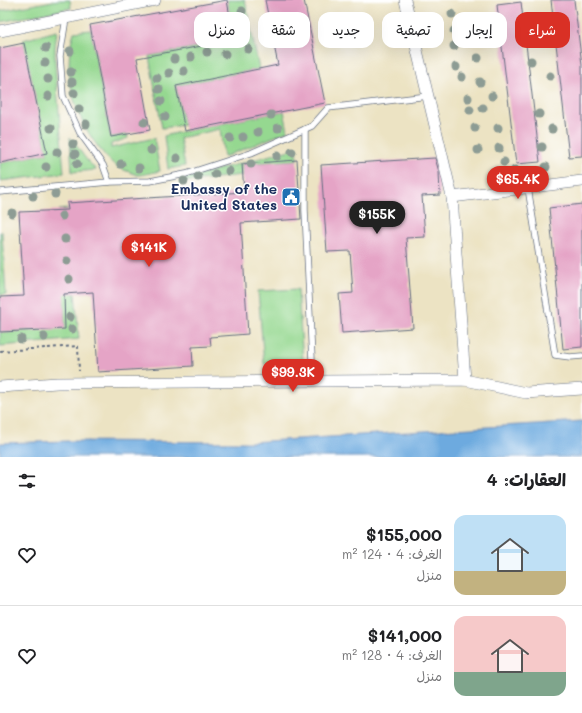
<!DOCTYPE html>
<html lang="ar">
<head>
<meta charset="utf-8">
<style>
	body { margin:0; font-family:Mali,"Playpen Sans Arabic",sans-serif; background:#f6f6f6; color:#202124; direction:rtl; height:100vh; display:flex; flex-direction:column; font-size:15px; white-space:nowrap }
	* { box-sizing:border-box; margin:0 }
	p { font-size:13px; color:#757577 }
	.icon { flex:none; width:22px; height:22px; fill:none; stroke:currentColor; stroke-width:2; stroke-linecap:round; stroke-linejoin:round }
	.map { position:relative; height:457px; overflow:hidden; direction:ltr }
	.details { display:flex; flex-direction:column; background:#fff; flex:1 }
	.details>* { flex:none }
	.top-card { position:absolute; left:12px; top:12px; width:558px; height:36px; direction:rtl; display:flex; gap:8px }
	.price { position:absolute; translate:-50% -34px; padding:0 9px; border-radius:14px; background:#d93025; color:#fff; font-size:13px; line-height:26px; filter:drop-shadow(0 1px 2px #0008) }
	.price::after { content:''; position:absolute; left:50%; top:24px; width:12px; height:9px; margin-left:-6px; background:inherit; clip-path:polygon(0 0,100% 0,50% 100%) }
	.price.active { background:#222; color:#fff }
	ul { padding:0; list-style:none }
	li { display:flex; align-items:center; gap:12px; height:100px; padding:0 16px }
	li+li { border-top:1px solid #e0e0e0 }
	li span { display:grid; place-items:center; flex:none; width:112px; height:80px; border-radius:12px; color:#555 }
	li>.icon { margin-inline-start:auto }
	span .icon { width:48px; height:48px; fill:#fffc; stroke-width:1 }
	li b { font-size:17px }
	h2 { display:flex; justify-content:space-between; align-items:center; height:48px; padding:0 16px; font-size:17px }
	.pill { padding:0 14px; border-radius:12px; background:#fff; box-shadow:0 4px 16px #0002; font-size:14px; line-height:36px }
	.pill.active { background:#d93025; color:#fff }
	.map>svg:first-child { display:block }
	.green { fill:#95d890; stroke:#588477 }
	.water { fill:#6daadf; stroke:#446c9e }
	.building { fill:#e5a4c6 }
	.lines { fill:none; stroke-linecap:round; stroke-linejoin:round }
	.lane-casing { stroke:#646e81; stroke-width:7 }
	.street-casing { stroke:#646e81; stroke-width:12 }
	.path { stroke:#646e81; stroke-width:2; stroke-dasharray:3 3; stroke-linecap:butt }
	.lane { stroke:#fff; stroke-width:5.5 }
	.street { stroke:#fff; stroke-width:11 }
	.tree { fill:#8d9c94 }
	.labels { text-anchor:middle; stroke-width:3; stroke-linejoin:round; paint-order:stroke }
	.poi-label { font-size:14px; font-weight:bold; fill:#1b2f5e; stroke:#fff; text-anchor:end }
</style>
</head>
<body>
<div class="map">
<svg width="582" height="457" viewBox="0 0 582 457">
	<rect width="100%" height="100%" fill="#fff"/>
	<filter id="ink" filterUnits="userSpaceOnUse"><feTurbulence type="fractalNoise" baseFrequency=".025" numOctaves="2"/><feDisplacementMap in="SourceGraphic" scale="8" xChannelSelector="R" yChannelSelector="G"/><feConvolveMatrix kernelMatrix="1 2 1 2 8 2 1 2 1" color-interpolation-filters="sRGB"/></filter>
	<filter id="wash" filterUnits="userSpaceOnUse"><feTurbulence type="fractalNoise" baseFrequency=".012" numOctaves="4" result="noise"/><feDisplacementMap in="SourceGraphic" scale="16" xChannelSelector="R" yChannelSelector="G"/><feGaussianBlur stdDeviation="0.9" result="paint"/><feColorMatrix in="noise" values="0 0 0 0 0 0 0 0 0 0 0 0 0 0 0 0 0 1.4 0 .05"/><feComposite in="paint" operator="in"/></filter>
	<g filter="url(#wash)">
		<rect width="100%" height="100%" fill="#ece3c3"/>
		<!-- green -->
		<g class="green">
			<path d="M58 0H70L71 8 0 22V11Z"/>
			<path d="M227 0H245L259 69 176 86 184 125 162 128 149 56 234 40Z"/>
			<path d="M91 30 111 137 127 134 128 138 111 144V148L154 138 160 171C154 172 144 175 139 175 136 175 132 173 130 172 116 168 112 163 103 153 75 120 61 74 74 32Z"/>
			<path d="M57 31 55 48V63L64 173 0 181V163L47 153 23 40Z"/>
			<path d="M284 111 288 131 224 157 220 129 180 138 185 166 168 169 164 136 185 131Z"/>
			<path d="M70 137 86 159 96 170 72 172Z"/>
			<path d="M297 148V160L242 164V175L183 182V179Z"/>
			<path d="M68 209 73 293H75L79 339 0 346V332L65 328 59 210Z"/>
			<path d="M0 232H2L6 294 0 295Z"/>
			<path d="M298 289 303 363 264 364 258 291Z"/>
		</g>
		<!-- water -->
		<path class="water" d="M582 421V457H0V443L68 441 250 442Z"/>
		<g id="blocks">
			<!-- building -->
			<g class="building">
				<path d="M227 0 234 40 137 58 150 130 111 137 90 25Z"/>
				<path d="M265 0H304L325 103 185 131 176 86 278 65Z"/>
				<path d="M551 0H574L582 65V156L569 157Z"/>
				<path d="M521 2 540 162 516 164 497 5Z"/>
				<path d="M24 43 47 153 0 163V48Z"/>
				<path d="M435 158 439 172 440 195 422 196 425 237 406 238 413 328 342 333 339 294 353 293 350 251 327 252 321 165Z"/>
				<path d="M297 160 301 219 241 223 248 334 210 337 211 346 192 347 193 366 98 372 93 292 64 294 65 329 0 332V297L24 296 19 212 68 210 67 203 244 192 242 164Z"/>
				<path d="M582 204V347L563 349 549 208Z"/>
			</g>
		</g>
	</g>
	<g filter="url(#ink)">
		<use href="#blocks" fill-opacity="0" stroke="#646e81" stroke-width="1"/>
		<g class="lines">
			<!-- lane casing -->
			<g class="lane-casing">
				<g id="lane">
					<path d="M66 18 60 56 63 96 80 133 103 165 109 182 150 181 186 174 251 153 312 126 328 108 428 96"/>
					<path d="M305 129V210L313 381"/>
					<path d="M528 188 555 355 570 357 582 356"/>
					<path d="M0 192 109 182"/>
				</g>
			</g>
			<!-- street casing -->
			<g class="street-casing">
				<g id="street">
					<path d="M405 0 452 197 465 380"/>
					<path d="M0 31 155 0"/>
					<path d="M452 197 582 181"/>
					<path d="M0 387 57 383 465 380 526 393 582 389"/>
				</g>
			</g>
			<!-- path -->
			<path class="path" d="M0 351 78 346 79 371"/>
			<!-- lane -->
			<use href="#lane" class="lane"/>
			<!-- street -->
			<use href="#street" class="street"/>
		</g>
		<!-- trees -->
		<g class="tree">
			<circle cx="242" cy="11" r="4.5"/>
			<circle cx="452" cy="14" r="4.5"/>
			<circle cx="245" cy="26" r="4.5"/>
			<circle cx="454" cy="31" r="4.5"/>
			<circle cx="534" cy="31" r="4.5"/>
			<circle cx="477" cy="38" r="4.5"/>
			<circle cx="454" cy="46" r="4.5"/>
			<circle cx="46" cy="48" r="4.5"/>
			<circle cx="248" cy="49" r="4.5"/>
			<circle cx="70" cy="51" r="4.5"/>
			<circle cx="207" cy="52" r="4.5"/>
			<circle cx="225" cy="54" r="4.5"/>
			<circle cx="191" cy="57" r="4.5"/>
			<circle cx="478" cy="58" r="4.5"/>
			<circle cx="174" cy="59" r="4.5"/>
			<circle cx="531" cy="61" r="4.5"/>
			<circle cx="45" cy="63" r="4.5"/>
			<circle cx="456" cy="67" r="4.5"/>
			<circle cx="184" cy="71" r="4.5"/>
			<circle cx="71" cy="72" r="4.5"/>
			<circle cx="169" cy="73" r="4.5"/>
			<circle cx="550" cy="76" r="4.5"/>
			<circle cx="462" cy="77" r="4.5"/>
			<circle cx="157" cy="78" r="4.5"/>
			<circle cx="48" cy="79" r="4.5"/>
			<circle cx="72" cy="82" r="4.5"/>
			<circle cx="480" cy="82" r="4.5"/>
			<circle cx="159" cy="89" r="4.5"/>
			<circle cx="74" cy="93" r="4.5"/>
			<circle cx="48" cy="96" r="4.5"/>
			<circle cx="492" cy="96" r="4.5"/>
			<circle cx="468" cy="98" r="4.5"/>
			<circle cx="161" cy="101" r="4.5"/>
			<circle cx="483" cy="108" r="4.5"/>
			<circle cx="79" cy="109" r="4.5"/>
			<circle cx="470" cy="110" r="4.5"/>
			<circle cx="539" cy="114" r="4.5"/>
			<circle cx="271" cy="115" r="4.5"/>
			<circle cx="165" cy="117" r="4.5"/>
			<circle cx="144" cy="122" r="4.5"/>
			<circle cx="86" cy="124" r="4.5"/>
			<circle cx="51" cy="128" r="4.5"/>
			<circle cx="278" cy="128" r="4.5"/>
			<circle cx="475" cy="128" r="4.5"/>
			<circle cx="498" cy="128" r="4.5"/>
			<circle cx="552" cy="129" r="4.5"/>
			<circle cx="258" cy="132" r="4.5"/>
			<circle cx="243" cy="137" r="4.5"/>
			<circle cx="230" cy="138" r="4.5"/>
			<circle cx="73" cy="144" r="4.5"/>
			<circle cx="542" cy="147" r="4.5"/>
			<circle cx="499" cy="148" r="4.5"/>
			<circle cx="151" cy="150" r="4.5"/>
			<circle cx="478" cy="150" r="4.5"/>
			<circle cx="57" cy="152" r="4.5"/>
			<circle cx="292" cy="152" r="4.5"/>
			<circle cx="75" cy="154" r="4.5"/>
			<circle cx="277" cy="156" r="4.5"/>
			<circle cx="177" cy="158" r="4.5"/>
			<circle cx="504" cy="162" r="4.5"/>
			<circle cx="77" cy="164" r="4.5"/>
			<circle cx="121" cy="164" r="4.5"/>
			<circle cx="251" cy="164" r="4.5"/>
			<circle cx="46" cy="167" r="4.5"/>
			<circle cx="546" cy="167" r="4.5"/>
			<circle cx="139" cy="168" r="4.5"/>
			<circle cx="515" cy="170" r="4.5"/>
			<circle cx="229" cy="171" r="4.5"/>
			<circle cx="215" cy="174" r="4.5"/>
			<circle cx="198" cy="177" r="4.5"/>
			<circle cx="184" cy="181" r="4.5"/>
			<circle cx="55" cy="194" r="4.5"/>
			<circle cx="33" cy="196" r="4.5"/>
			<circle cx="12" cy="213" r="4.5"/>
			<circle cx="62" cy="216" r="4.5"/>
			<circle cx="65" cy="239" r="4.5"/>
			<circle cx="67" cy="261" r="4.5"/>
			<circle cx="69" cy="279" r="4.5"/>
			<circle cx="70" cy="317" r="4.5"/>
			<circle cx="72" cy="329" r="4.5"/>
			<circle cx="44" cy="337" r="4.5"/>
			<circle cx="21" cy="339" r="4.5"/>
		</g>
	</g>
	<!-- icons -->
	<defs>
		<g id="civic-square" transform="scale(1)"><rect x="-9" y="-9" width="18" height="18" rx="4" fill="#1f6fb2" stroke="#fff"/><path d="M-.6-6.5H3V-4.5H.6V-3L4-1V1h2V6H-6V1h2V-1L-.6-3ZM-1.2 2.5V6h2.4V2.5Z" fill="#fff"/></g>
	</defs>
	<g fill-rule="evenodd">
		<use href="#civic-square" x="291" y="197"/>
	</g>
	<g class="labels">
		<!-- poi labels -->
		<g class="poi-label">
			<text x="277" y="194">Embassy of the<tspan x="277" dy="16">United States</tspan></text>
		</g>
	</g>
</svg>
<b class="price" style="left:518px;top:200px">$65.4K</b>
<b class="price active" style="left:377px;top:235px">$155K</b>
<b class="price" style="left:149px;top:268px">$141K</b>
<b class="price" style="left:293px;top:393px">$99.3K</b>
<div class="top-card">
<a class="pill active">شراء</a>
<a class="pill">إيجار</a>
<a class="pill">تصفية</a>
<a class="pill">جديد</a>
<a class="pill">شقة</a>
<a class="pill">منزل</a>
</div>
</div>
<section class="details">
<h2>العقارات: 4<svg class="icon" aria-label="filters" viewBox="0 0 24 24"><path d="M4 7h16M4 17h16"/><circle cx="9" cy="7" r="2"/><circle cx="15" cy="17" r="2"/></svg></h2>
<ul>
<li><span style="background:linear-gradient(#bfe0f5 70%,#c2b280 0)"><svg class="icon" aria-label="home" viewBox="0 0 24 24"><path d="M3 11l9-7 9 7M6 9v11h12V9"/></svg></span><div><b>$155,000</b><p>الغرف: 4 · 124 m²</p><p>منزل</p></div><svg class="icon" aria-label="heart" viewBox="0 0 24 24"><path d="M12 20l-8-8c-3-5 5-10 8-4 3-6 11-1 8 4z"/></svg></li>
<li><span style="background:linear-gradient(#f6c9c9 70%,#7fa58c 0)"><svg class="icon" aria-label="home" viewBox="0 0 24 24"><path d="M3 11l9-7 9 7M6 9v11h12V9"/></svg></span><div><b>$141,000</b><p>الغرف: 4 · 128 m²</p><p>منزل</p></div><svg class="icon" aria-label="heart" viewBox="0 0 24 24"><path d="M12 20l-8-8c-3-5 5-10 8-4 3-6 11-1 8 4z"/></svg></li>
</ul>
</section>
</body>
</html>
